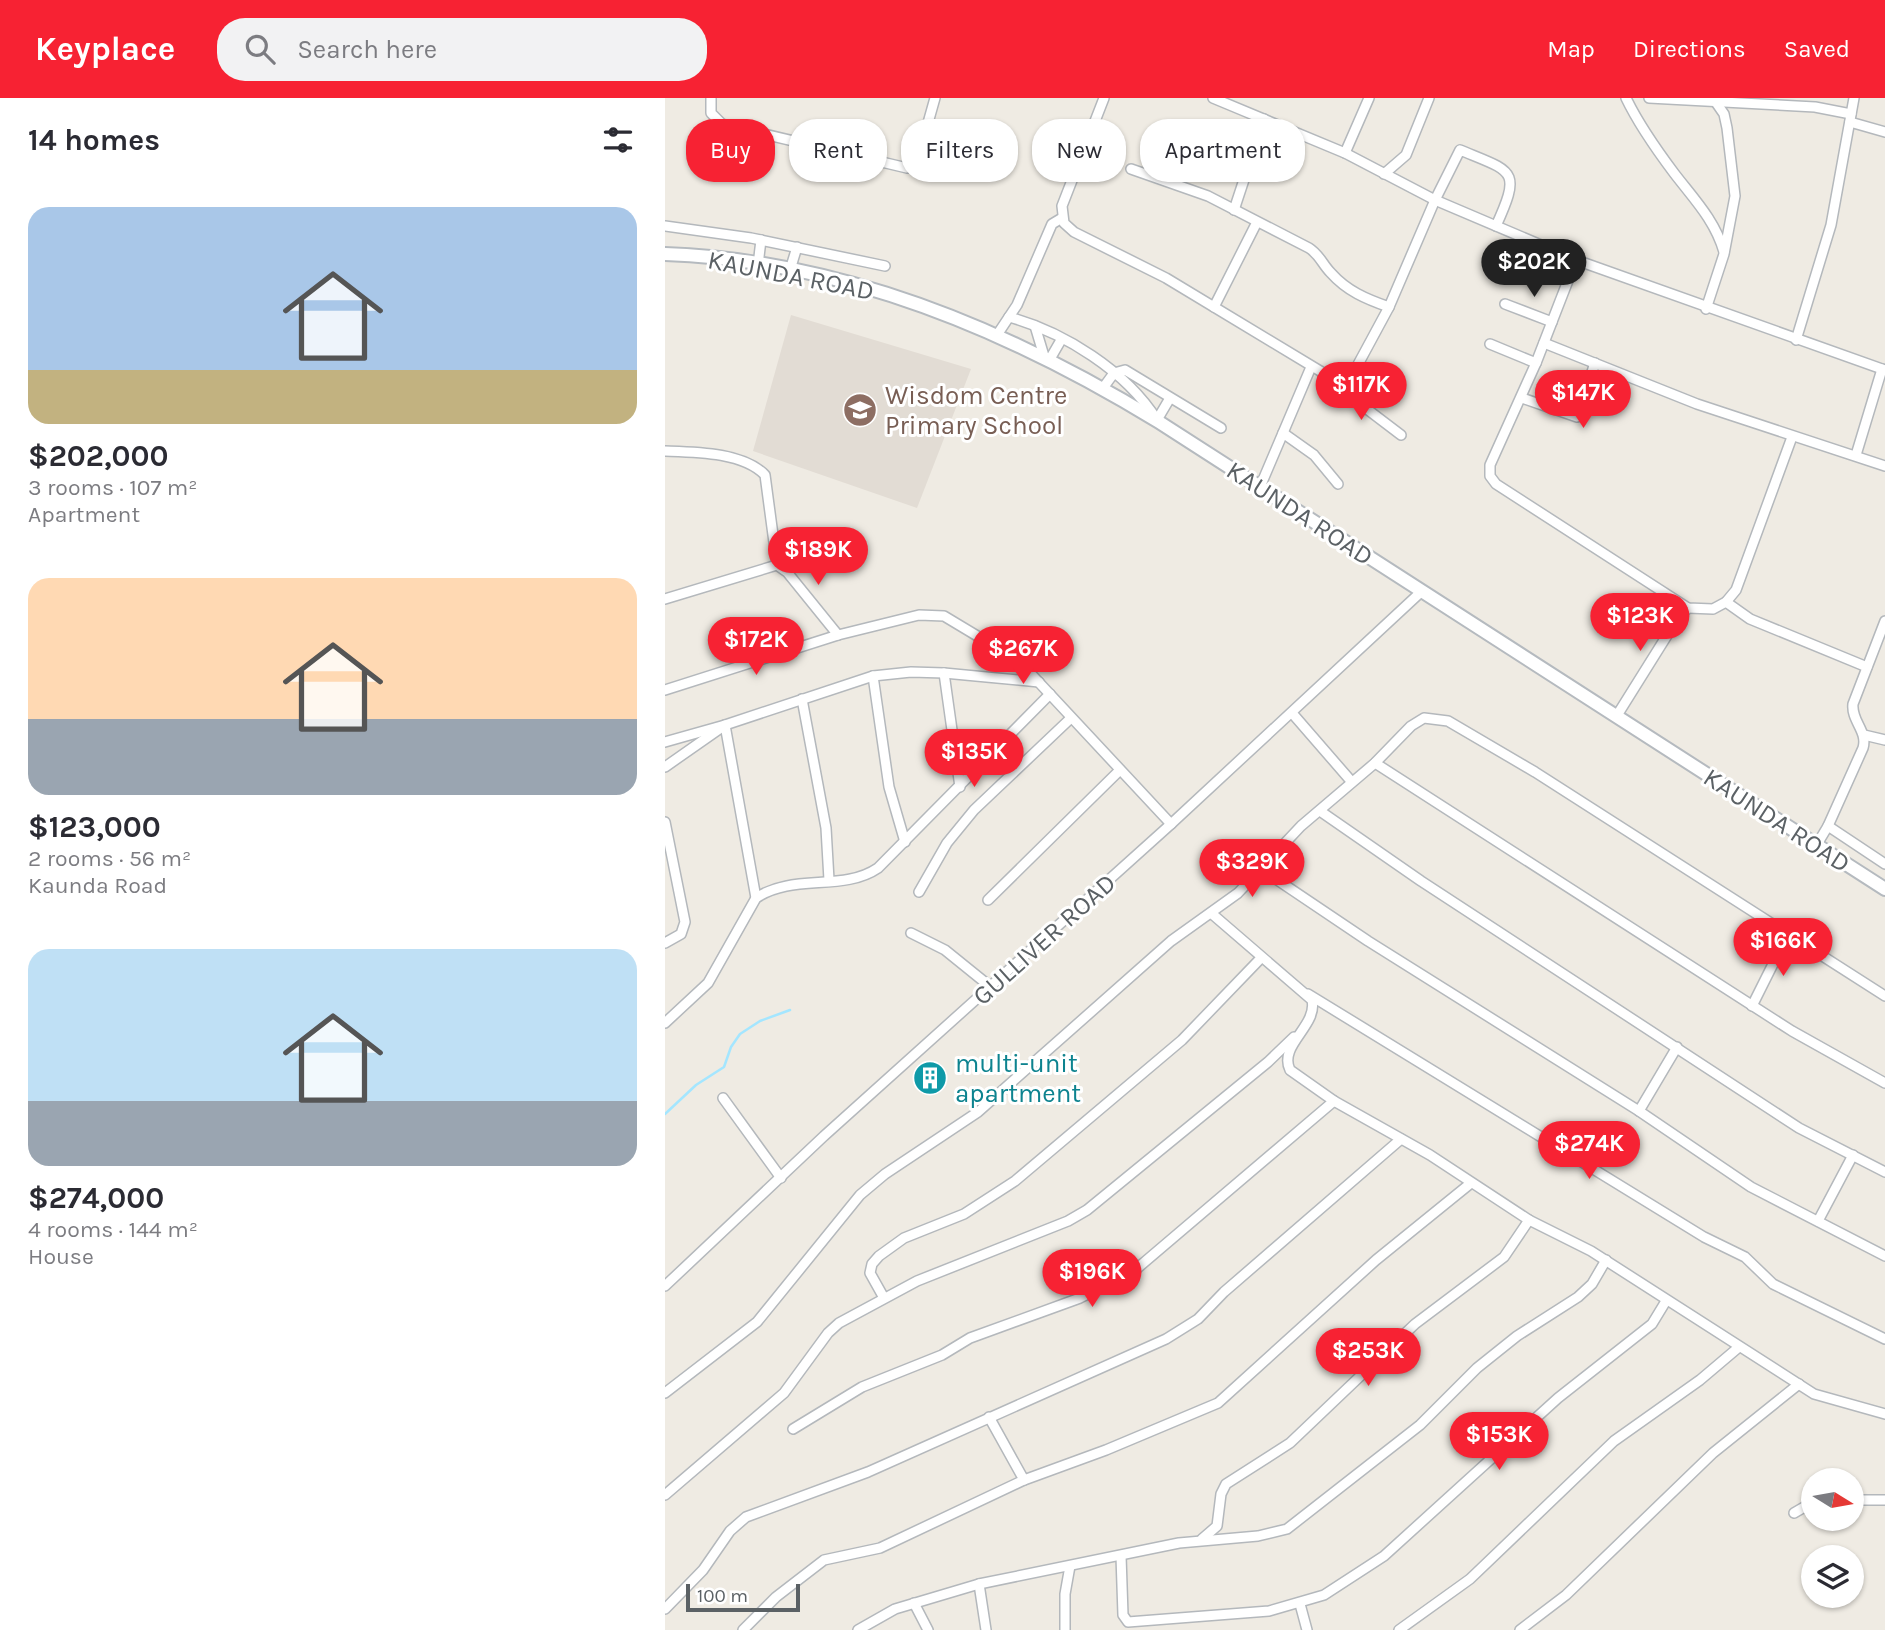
<!DOCTYPE html>
<html lang="en">
<head>
<meta charset="utf-8">
<style>
	body { margin:0; font-family:Karla,sans-serif; background:#f2f2f3; color:#2b2b33; height:100vh; display:flex; flex-direction:column; font-size:26px; white-space:nowrap }
	* { box-sizing:border-box; margin:0 }
	p { font-size:23px; color:#7c7c81 }
	.icon { flex:none; width:38px; height:38px; fill:none; stroke:currentColor; stroke-width:2; stroke-linecap:round; stroke-linejoin:round }
	.map { position:relative; flex:1; overflow:hidden }
	.sheet { display:flex; flex-direction:column; background:#fff; width:665px }
	.sheet>* { flex:none }
	.hud { position:absolute; left:21px; top:21px; width:665px; height:63px; display:flex; gap:14px }
	.needle { width:46px; rotate:101deg }
	.controls { position:absolute; left:1136px; top:1370px; display:grid; gap:14px }
	.controls a { display:grid; place-items:center; width:63px; height:63px; border-radius:50%; background:#fff; box-shadow:0 2px 5px #0004; font-size:35px }
	.scale { position:absolute; left:21px; bottom:18px; width:114px; box-sizing:border-box; padding-left:7px; border:4px solid #5b6165; border-top:0; font-size:19px; line-height:24px; white-space:nowrap; color:#5b6165; -webkit-text-stroke:5px #fff; paint-order:stroke }
	.price { position:absolute; translate:-50% -60px; padding:0 16px; border-radius:24px; background:#f72233; color:#fff; font-size:23px; line-height:46px; filter:drop-shadow(0 2px 4px #0008) }
	.price::after { content:''; position:absolute; left:50%; top:42px; width:21px; height:16px; margin-left:-10px; background:inherit; clip-path:polygon(0 0,100% 0,50% 100%) }
	.price.selected { background:#222; color:#fff }
	ul { padding:0; list-style:none }
	li { display:grid; align-content:center; gap:14px; height:371px; padding:0 28px }
	li span { display:grid; place-items:center; height:217px; border-radius:21px; color:#555 }
	li>.icon { margin-inline-start:auto }
	span .icon { width:126px; height:126px; fill:#fffc; stroke-width:1 }
	li b { font-size:30px }
	h2 { display:flex; justify-content:space-between; align-items:center; height:84px; padding:0 28px; font-size:30px }
	.chip { padding:0 24px; border-radius:28px; background:#fff; box-shadow:0 2px 5px #0004; font-size:24px; line-height:63px }
	.chip.selected { background:#f72233; color:#fff }
	header { display:flex; align-items:center; gap:42px; box-sizing:border-box; height:98px; padding:0 35px; background:#f72233; color:#fff }
	header strong { font-size:33px }
	nav { display:flex; gap:38px; margin-inline-start:auto; font-size:24px }
	.search { width:490px; height:63px; background:#f2f2f3; display:flex; align-items:center; gap:18px; box-sizing:border-box; padding:0 24px; border-radius:28px; color:#7c7c81; font-size:26px }
	main { display:flex; flex:1; min-height:0 }
	.map>svg:first-child { display:block }
	.education { fill:#e2dcd4 }
	.lines { fill:none; stroke-linecap:round; stroke-linejoin:round }
	.stream { stroke:#a4e6ff; stroke-width:2.5 }
	.minor-casing { stroke:#b4b8bc; stroke-width:12 }
	.secondary-casing { stroke:#b5babf; stroke-width:16 }
	.minor { stroke:#fff; stroke-width:9 }
	.secondary { stroke:#fff; stroke-width:12 }
	.labels { text-anchor:middle; stroke-width:6; stroke-linejoin:round; paint-order:stroke }
	.street-label { font-size:26px; fill:#5b6165; stroke:#fff }
	.education-label { font-size:26px; fill:#785e54; stroke:#fff; text-anchor:start }
	.culture-label { font-size:26px; fill:#0d838f; stroke:#fff; text-anchor:start }
</style>
</head>
<body>
<header>
<strong>Keyplace</strong>
<div class="search"><svg class="icon" aria-label="search" viewBox="0 0 24 24"><circle cx="10" cy="10" r="6"/><path d="M15 15l6 6"/></svg>Search here</div>
<nav><a>Map</a><a>Directions</a><a>Saved</a></nav>
</header>
<main>
<section class="sheet">
<h2>14 homes<svg class="icon" aria-label="filters" viewBox="0 0 24 24"><path d="M4 7h16M4 17h16"/><circle cx="9" cy="7" r="2"/><circle cx="15" cy="17" r="2"/></svg></h2>
<ul>
<li><span style="background:linear-gradient(#a9c7e8 75%,#c2b280 0)"><svg class="icon" aria-label="home" viewBox="0 0 24 24"><path d="M3 11l9-7 9 7M6 9v11h12V9"/></svg></span><div><b>$202,000</b><p>3 rooms · 107 m²</p><p>Apartment</p></div></li>
<li><span style="background:linear-gradient(#ffd9b3 65%,#9aa5b1 0)"><svg class="icon" aria-label="home" viewBox="0 0 24 24"><path d="M3 11l9-7 9 7M6 9v11h12V9"/></svg></span><div><b>$123,000</b><p>2 rooms · 56 m²</p><p>Kaunda Road</p></div></li>
<li><span style="background:linear-gradient(#bfe0f5 70%,#9aa5b1 0)"><svg class="icon" aria-label="home" viewBox="0 0 24 24"><path d="M3 11l9-7 9 7M6 9v11h12V9"/></svg></span><div><b>$274,000</b><p>4 rooms · 144 m²</p><p>House</p></div></li>
</ul>
</section>
<div class="map">
<svg width="1220" height="1532" viewBox="0 0 1220 1532">
	<rect width="100%" height="100%" fill="#efebe3"/>
	<!-- education -->
	<path class="education" d="M126 217 306 271 252 410 88 353Z"/>
	<g class="lines">
		<!-- stream -->
		<path class="stream" d="M0 1016 31 987 59 969 66 949 75 936 95 923 125 912"/>
		<!-- minor casing -->
		<g class="minor-casing">
			<g id="minor">
				<path d="M46 0V15L57 26 242 70 252 64 270 0"/>
				<path d="M439 0 397 108 399 125 409 134 501 180 675 285H683L724 209 770 102 795 52C848 74 857 71 831 128"/>
				<path d="M548 0 680 55 770 102 911 162 1220 272"/>
				<path d="M961 0C972 23 994 55 1009 75 1028 100 1050 122 1059 154"/>
				<path d="M984 0 1150 9 1186 16"/>
				<path d="M1185 24 1220 34"/>
				<path d="M680 55 704 0"/>
				<path d="M466 71 543 98 644 150C655 157 657 166 666 175 682 193 701 201 724 209"/>
				<path d="M719 76 741 57 764 0"/>
				<path d="M569 112 599 21"/>
				<path d="M0 128 86 140 220 168"/>
				<path d="M911 162 871 265 825 367V378L831 386 1023 510 1048 511 1061 504 1071 492 1127 339"/>
				<path d="M93 167 96 142"/>
				<path d="M125 172 132 149"/>
				<path d="M840 206 887 224"/>
				<path d="M549 209 592 124"/>
				<path d="M1041 211 1059 156 1070 98 1062 30 1059 16 1050 3"/>
				<path d="M344 219C399 234 461 273 492 322"/>
				<path d="M370 228 379 258"/>
				<path d="M332 237 352 207 387 126 397 120"/>
				<path d="M1131 242 1166 127 1189 0"/>
				<path d="M879 245 1032 306 1220 368"/>
				<path d="M825 246 871 265"/>
				<path d="M385 261 396 242"/>
				<path d="M683 285 690 302 736 337"/>
				<path d="M438 290 449 275 460 272 556 330"/>
				<path d="M857 300 912 319 930 265"/>
				<path d="M492 322 505 300"/>
				<path d="M618 335 649 357 673 386"/>
				<path d="M0 353C30 354 78 354 100 377L112 467"/>
				<path d="M1191 357 1217 271"/>
				<path d="M595 389 646 269"/>
				<path d="M112 467 122 474 173 537"/>
				<path d="M0 501 112 467"/>
				<path d="M1061 504 1085 521 1202 569"/>
				<path d="M279 575 295 689"/>
				<path d="M208 578 224 689 240 744"/>
				<path d="M0 592 173 537 254 517 279 518 354 563 506 726"/>
				<path d="M137 601 161 730 164 782"/>
				<path d="M627 615 686 683"/>
				<path d="M951 619 1011 523 1023 510"/>
				<path d="M1199 637 1220 642"/>
				<path d="M0 644 60 627 91 800"/>
				<path d="M710 665 1127 933 1220 985"/>
				<path d="M0 669 60 627 208 578 246 574 279 575 374 584"/>
				<path d="M655 713 756 783 1134 1030 1220 1074"/>
				<path d="M0 724 20 824 16 836 0 845"/>
				<path d="M1163 728 1220 766"/>
				<path d="M1151 748 1163 728 1198 650C1203 633 1186 623 1188 606L1220 523"/>
				<path d="M596 771 703 843 974 1013 1086 1089 1220 1158"/>
				<path d="M254 794 282 745 309 712 406 620"/>
				<path d="M323 802 455 672"/>
				<path d="M546 815 647 902C653 928 613 947 625 972L669 1003 765 1057 864 1122 926 1153 1149 1296 1220 1316"/>
				<path d="M246 835 280 852 327 890"/>
				<path d="M643 896 1039 1139 1080 1159 1108 1186 1220 1241"/>
				<path d="M1087 908 1122 838"/>
				<path d="M0 925 43 885 91 800C128 775 178 794 213 770L385 596"/>
				<path d="M58 1000 116 1080"/>
				<path d="M974 1013 1012 949"/>
				<path d="M1153 1123 1188 1057"/>
				<path d="M0 1188 159 1038 506 726 757 493"/>
				<path d="M219 1200 205 1175 207 1166 214 1158 239 1140 299 1116 350 1083 517 942 596 860"/>
				<path d="M0 1295 92 1224 195 1097 220 1076 313 1014 506 843 573 795 636 728 710 665 746 628 759 620 783 623 870 674 1220 898"/>
				<path d="M324 1319 359 1382"/>
				<path d="M128 1331 197 1289 277 1257 305 1240 415 1200 469 1173 669 1003"/>
				<path d="M0 1397 119 1295 163 1235 174 1225 252 1183 403 1123 422 1112 603 964 629 939"/>
				<path d="M1186 1402H1220"/>
				<path d="M1129 1415 1148 1404"/>
				<path d="M537 1441 552 1428 556 1396 561 1386 625 1345 750 1226 839 1159 864 1122"/>
				<path d="M456 1458 458 1517 463 1524 604 1513 659 1497 719 1458 893 1300 987 1226 1001 1203"/>
				<path d="M314 1486 321 1532"/>
				<path d="M249 1505 263 1532"/>
				<path d="M635 1506 642 1532"/>
				<path d="M0 1511 38 1472 65 1433 81 1419 203 1374 501 1241 533 1221 559 1194 736 1041"/>
				<path d="M78 1532 111 1499 159 1462 215 1450 359 1382 441 1352 553 1305 711 1162 806 1085"/>
				<path d="M193 1532 230 1511 314 1486 514 1445 593 1438 622 1431 755 1327 812 1270 852 1238 913 1199 927 1186 941 1162"/>
				<path d="M400 1532V1496L405 1468"/>
				<path d="M734 1532 805 1481 949 1343 1035 1282 1074 1249"/>
				<path d="M855 1532 901 1497 1048 1355 1134 1286"/>
			</g>
		</g>
		<!-- secondary casing -->
		<g class="secondary-casing">
			<path id="secondary" d="M0 156C176 162 346 233 494 324L1220 791"/>
		</g>
		<!-- minor -->
		<use href="#minor" class="minor"/>
		<!-- secondary -->
		<use href="#secondary" class="secondary"/>
	</g>
	<!-- icons -->
	<defs>
		<g id="school-disc" transform="scale(1.75)"><circle r="9.5" fill="#8d6e63" stroke="#fff"/><path d="M0-5L7-2L0 1L-7-2ZM-4 1L0 2.5L4 1V4Q0 6-4 4Z" fill="#fff"/></g>
		<g id="building-disc" transform="scale(1.75)"><circle r="9.5" fill="#0f9aa8" stroke="#fff"/><path d="M-4-6H4V6H1V3H-1V6H-4ZM-2.5-4.3h1.7v1.8h-1.7ZM.8-4.3h1.7v1.8H.8ZM-2.5-1h1.7V.8h-1.7ZM.8-1h1.7V.8H.8Z" fill="#fff"/></g>
	</defs>
	<g fill-rule="evenodd">
		<use href="#school-disc" x="195" y="312"/>
		<use href="#building-disc" x="265" y="980"/>
	</g>
	<g class="labels">
		<!-- street labels -->
		<g class="street-label">
			<text transform="translate(126 177) rotate(11)" y="9">KAUNDA ROAD</text>
			<text transform="translate(635 415) rotate(33)" y="9">KAUNDA ROAD</text>
			<text transform="translate(1112 722) rotate(33)" y="9">KAUNDA ROAD</text>
			<text transform="translate(379 841) rotate(-42)" y="9">GULLIVER ROAD</text>
		</g>
		<!-- education labels -->
		<g class="education-label">
			<text x="220" y="306">Wisdom Centre<tspan x="220" dy="30">Primary School</tspan></text>
		</g>
		<!-- culture labels -->
		<g class="culture-label">
			<text x="290" y="974">multi-unit<tspan x="290" dy="30">apartment</tspan></text>
		</g>
	</g>
</svg>
<div class="controls">
<a><svg class="needle" viewBox="-14 -14 28 28"><path d="M0-13l5 13h-10z" fill="#e53935"/><path d="M0 13l5-13h-10z" fill="#7c7c81"/></svg></a>
<a><svg class="icon" aria-label="layers" viewBox="0 0 24 24"><path d="M12 4l9 5-9 5-9-5zM3 14l9 5 9-5"/></svg></a>
</div>
<div class="scale">100 m</div>
<b class="price selected" style="left:869px;top:201px">$202K</b>
<b class="price" style="left:696px;top:324px">$117K</b>
<b class="price" style="left:918px;top:332px">$147K</b>
<b class="price" style="left:153px;top:489px">$189K</b>
<b class="price" style="left:975px;top:555px">$123K</b>
<b class="price" style="left:91px;top:579px">$172K</b>
<b class="price" style="left:358px;top:588px">$267K</b>
<b class="price" style="left:309px;top:691px">$135K</b>
<b class="price" style="left:587px;top:801px">$329K</b>
<b class="price" style="left:1118px;top:880px">$166K</b>
<b class="price" style="left:924px;top:1083px">$274K</b>
<b class="price" style="left:427px;top:1211px">$196K</b>
<b class="price" style="left:703px;top:1290px">$253K</b>
<b class="price" style="left:834px;top:1374px">$153K</b>
<div class="hud">
<a class="chip selected">Buy</a>
<a class="chip">Rent</a>
<a class="chip">Filters</a>
<a class="chip">New</a>
<a class="chip">Apartment</a>
</div>
</div>
</main>
</body>
</html>
